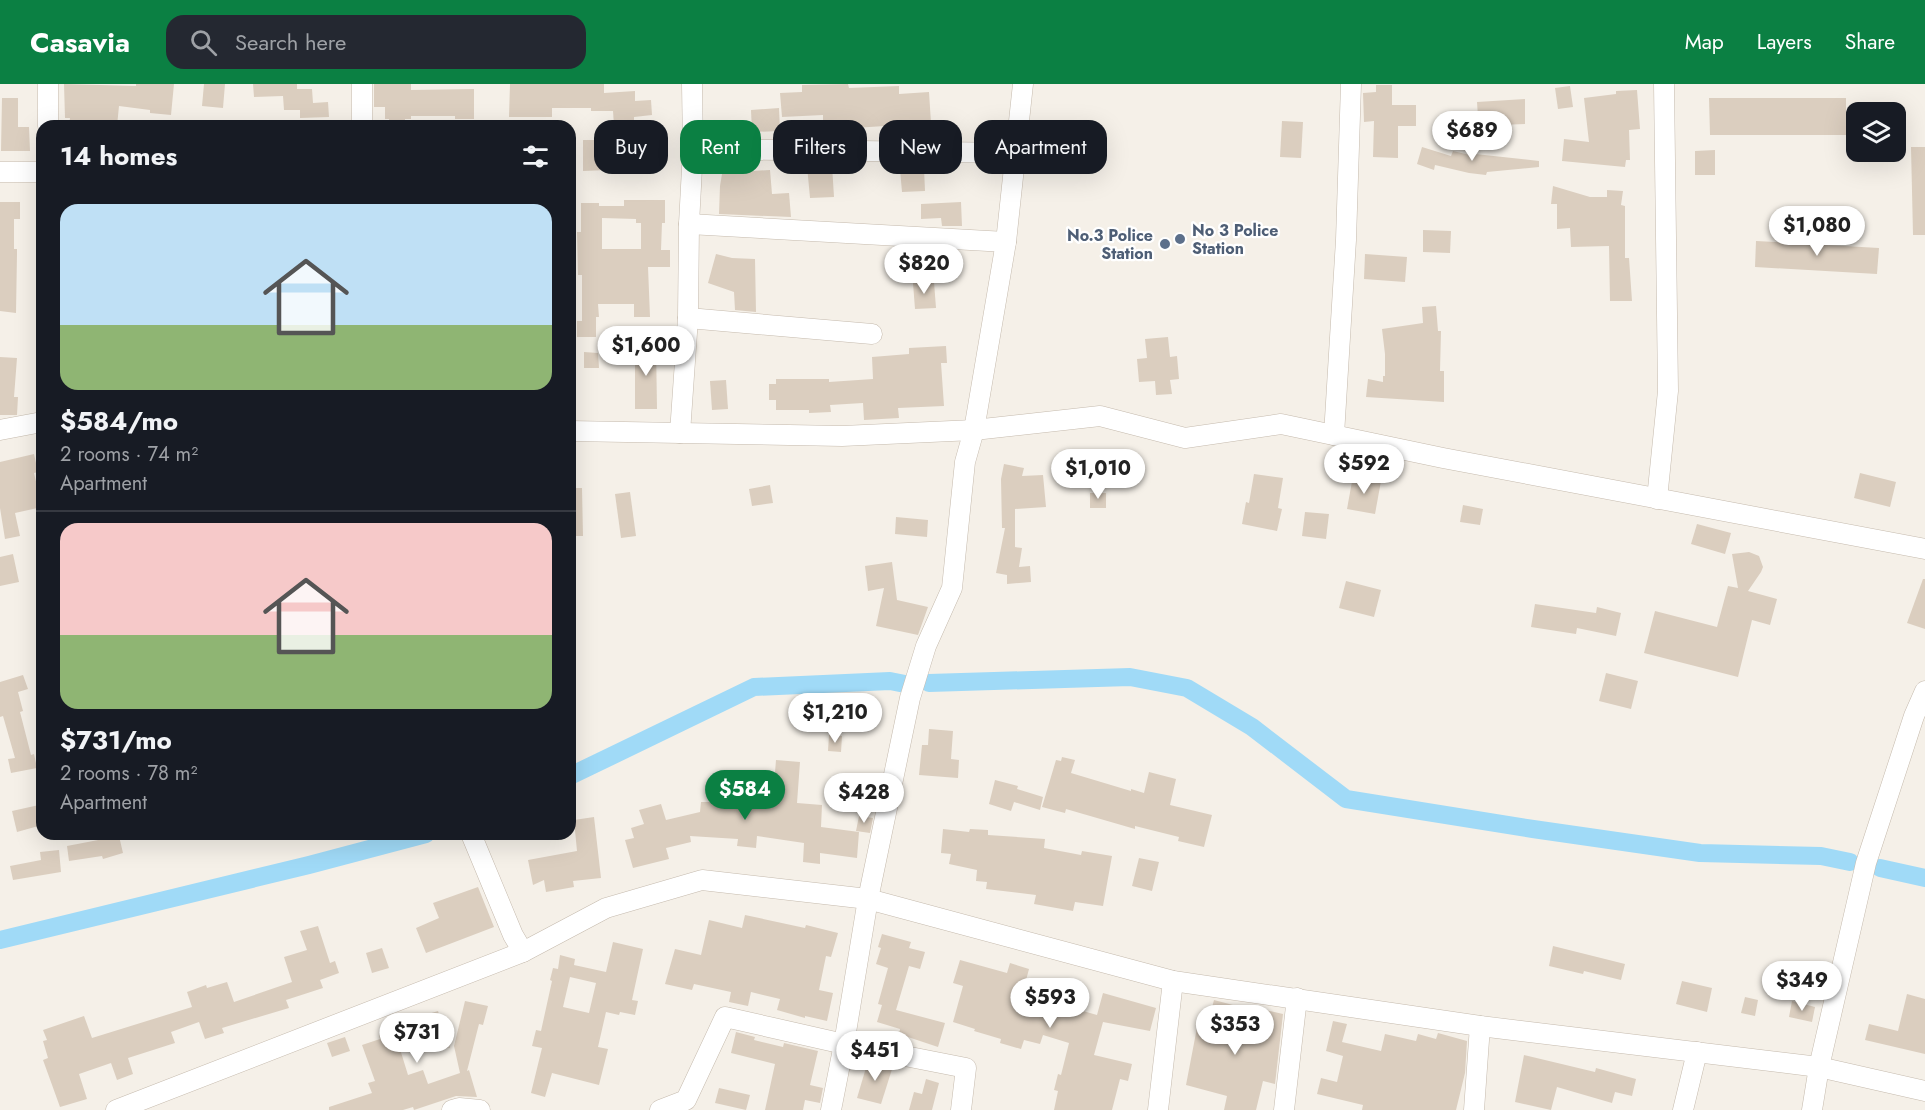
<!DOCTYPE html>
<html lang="en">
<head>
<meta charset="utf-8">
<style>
	body { margin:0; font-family:Jost,sans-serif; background:#242831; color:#f1f3f6; height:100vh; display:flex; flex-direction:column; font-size:22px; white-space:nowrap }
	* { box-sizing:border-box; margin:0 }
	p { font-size:20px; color:#9ea1a6 }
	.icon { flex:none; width:33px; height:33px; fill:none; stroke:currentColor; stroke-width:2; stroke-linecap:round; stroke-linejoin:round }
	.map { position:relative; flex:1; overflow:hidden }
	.panel { position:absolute; left:36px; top:36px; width:540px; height:720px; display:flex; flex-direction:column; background:#171b24; border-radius:18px; box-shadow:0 6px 24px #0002 }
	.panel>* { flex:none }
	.hud { position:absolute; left:594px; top:36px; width:570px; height:54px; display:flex; gap:12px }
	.tools { position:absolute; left:1846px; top:18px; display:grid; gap:12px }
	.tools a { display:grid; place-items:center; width:60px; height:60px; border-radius:12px; background:#171b24; box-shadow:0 6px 24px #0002; font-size:30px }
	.price { position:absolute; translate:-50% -51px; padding:0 14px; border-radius:21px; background:#fff; color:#222; font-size:20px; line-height:39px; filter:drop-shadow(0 2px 3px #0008) }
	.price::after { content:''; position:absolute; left:50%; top:36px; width:18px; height:14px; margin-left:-9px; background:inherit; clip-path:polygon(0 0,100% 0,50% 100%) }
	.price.selected { background:#0b8043; color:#fff }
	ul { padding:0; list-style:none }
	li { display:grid; align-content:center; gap:12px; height:318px; padding:0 24px }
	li+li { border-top:2px solid #363941 }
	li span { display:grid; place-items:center; height:186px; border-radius:18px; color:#555 }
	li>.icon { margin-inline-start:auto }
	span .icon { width:108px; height:108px; fill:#fffc; stroke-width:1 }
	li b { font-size:26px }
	h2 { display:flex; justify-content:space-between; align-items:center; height:72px; padding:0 24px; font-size:26px }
	.chip { padding:0 21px; border-radius:18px; background:#171b24; box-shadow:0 6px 24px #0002; font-size:21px; line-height:54px }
	.chip.selected { background:#0b8043; color:#fff }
	header { display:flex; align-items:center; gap:36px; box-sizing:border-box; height:84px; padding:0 30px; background:#0b8043; color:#fff }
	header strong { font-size:28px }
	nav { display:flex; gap:33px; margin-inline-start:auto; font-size:21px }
	.search { width:420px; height:54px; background:#242831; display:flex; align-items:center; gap:15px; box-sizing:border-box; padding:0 21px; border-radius:18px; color:#9ea1a6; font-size:22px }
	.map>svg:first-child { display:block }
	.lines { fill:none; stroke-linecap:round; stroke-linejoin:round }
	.canal { stroke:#a0daf7; stroke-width:18 }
	.building { fill:#dbcebf; fill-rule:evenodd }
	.minor-casing { stroke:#c5baad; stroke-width:21 }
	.minor { stroke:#fff; stroke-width:20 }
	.service-dot { fill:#5c6f8a; stroke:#fff; stroke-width:2 }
	.labels { text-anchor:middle; stroke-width:4.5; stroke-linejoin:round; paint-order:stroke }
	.service-label { font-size:16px; font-weight:bold; fill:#4e5e75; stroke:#fff; text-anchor:start }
</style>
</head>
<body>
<header>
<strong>Casavia</strong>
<div class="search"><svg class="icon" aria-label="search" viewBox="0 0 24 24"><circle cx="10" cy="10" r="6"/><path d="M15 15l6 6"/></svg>Search here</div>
<nav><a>Map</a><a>Layers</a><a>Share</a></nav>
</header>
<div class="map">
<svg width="1925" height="1026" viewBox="0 0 1925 1026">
	<rect width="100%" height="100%" fill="#f5f0e8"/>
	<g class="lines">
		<!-- canal -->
		<g class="canal">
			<path d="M929 599 1130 593 1187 604 1252 643 1346 715 1533 745 1700 769 1821 772 1850 778"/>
			<path d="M570 692 754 603 890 597 905 600"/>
			<path d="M1880 784 1925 794"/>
			<path d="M0 856 309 781 426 750"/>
		</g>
	</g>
	<!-- building -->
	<g class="building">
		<path d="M64 0 136 2V0H174L171 31 150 29V26L119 22 117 42H69L70 34H65Z"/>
		<path d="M204 0H225L223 24 202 22Z"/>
		<path d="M253 0H297V5H312L313 19 328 18 329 33 300 34V26H284L283 12 254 13Z"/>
		<path d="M374 0H411V6L474 5V35H455V32H411V35H405V42H389V35H385V23H374Z"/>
		<path d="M510 0H604V9L635 7V17L651 16 652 31 634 33V85L583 87V56H615L613 27H591V24H552V33H509Z"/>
		<path d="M848 0 849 4 899 2V10L929 8 931 39 823 46V31L782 33 780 9 802 8V1Z"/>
		<path d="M1376 1H1392V21H1416V42H1398V74L1373 73 1374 37 1364 38 1363 9 1376 8Z"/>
		<path d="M1570 2 1573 23 1558 25 1555 4Z"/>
		<path d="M1637 6 1640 45 1629 46 1630 76H1626L1625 83 1562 77 1564 55 1589 58 1584 14 1616 10V7Z"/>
		<path d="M2 14H18V43H29L30 67H1Z"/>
		<path d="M1709 14H1846V51H1710Z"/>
		<path d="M1525 15V40L1500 41V32L1478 33 1477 18Z"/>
		<path d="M779 24 780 47 752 48 751 26Z"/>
		<path d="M1282 37 1303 38 1301 74 1280 73Z"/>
		<path d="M1422 63 1451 72 1453 67 1474 72 1475 70 1539 77V83L1487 88 1486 91 1469 89 1435 81 1434 86 1417 80Z"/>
		<path d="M1911 63H1925V151H1913Z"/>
		<path d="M1715 66V91H1695V67Z"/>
		<path d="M740 78 755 79 753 87 770 86 772 110 789 109 791 133 719 130 720 102 723 84 738 87Z"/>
		<path d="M832 81 834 113 810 114 807 82Z"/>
		<path d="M924 84 925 107 902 108 900 85Z"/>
		<path d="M1553 102 1590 113H1607V106L1623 107 1621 121 1625 122V174H1629L1632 217H1610L1609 162 1571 163 1570 144 1557 145V120H1551Z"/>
		<path d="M624 116H665V139H662L661 166H670V183H648L650 233H634V220H598L599 233H596V253H577V237H582V191H578L577 148H581V119H599V122H624ZM602 134 636 135V139H641V165H602Z"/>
		<path d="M0 118H20V135H14V165H17V170L16 229 0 227Z"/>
		<path d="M961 118 962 142H942L941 134 921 135V120Z"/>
		<path d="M1423 146 1451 147 1450 169 1423 168Z"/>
		<path d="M1756 157 1879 164 1877 190 1755 183Z"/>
		<path d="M957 169 958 186 938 188 937 170Z"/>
		<path d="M716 170 732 174 755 175 756 228 735 226 734 208 708 199Z"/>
		<path d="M1365 170 1407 173 1405 198 1364 195Z"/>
		<path d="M934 198 936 224 915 225 913 199Z"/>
		<path d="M1436 222 1438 247H1441L1440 287H1444V318L1366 313 1368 295 1383 298V292H1385V270L1382 245 1423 239 1422 223Z"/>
		<path d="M1168 253 1170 273 1177 272 1179 295 1170 296 1172 310 1156 311 1155 297 1139 298 1137 275 1147 274 1145 255Z"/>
		<path d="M635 261H656L657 325H635Z"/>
		<path d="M946 262 947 279H941L944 322 898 324 899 334 864 336 863 319 830 321 831 328 809 329V326H776V316H769V300H776V295H829V298L873 295 872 273 909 270V264Z"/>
		<path d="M584 268 598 269 599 284H584Z"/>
		<path d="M0 273 17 274 14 313H18L17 331H0Z"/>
		<path d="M726 296 728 325 712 326 710 297Z"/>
		<path d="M34 370 38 388 34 389 42 423 15 429 20 452 5 455 0 424V378Z"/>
		<path d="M1004 380 1024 384 1022 392 1043 391 1046 423 1015 425V463L1022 464 1019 483 1030 482 1031 498 1007 500V491L996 489 1005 444H1002L1001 395Z"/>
		<path d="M1860 389 1896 398 1890 423 1854 414Z"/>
		<path d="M1254 390 1283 394 1278 424 1282 425 1277 447 1242 440 1246 418 1249 419Z"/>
		<path d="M1353 392 1381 397 1375 430 1347 425Z"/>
		<path d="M770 401 773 419 752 422 749 405Z"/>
		<path d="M570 404H582L583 452H570Z"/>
		<path d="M630 408 636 452 621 454 615 410Z"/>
		<rect x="1090" y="409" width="16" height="15"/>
		<path d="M1463 421 1483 425 1480 441 1460 438Z"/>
		<path d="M1305 428 1329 430 1326 455 1302 452Z"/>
		<path d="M896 433 928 436 927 453 895 450Z"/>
		<path d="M1697 440 1731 449 1725 470 1691 460Z"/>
		<path d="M1749 468 1759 472 1763 483 1761 488 1748 507 1777 515 1770 541 1752 536 1738 593 1644 569 1655 527 1717 543 1728 502 1738 504 1732 470Z"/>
		<path d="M13 470 19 498 0 502V473Z"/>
		<path d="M892 478 897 516 928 523 918 551 876 542 884 504 868 507 865 482Z"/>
		<path d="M1923 495H1925V545L1907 539Z"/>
		<path d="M1346 497 1381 506 1374 533 1339 524Z"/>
		<path d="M1535 520 1596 529 1597 523 1621 529 1616 552 1577 544 1576 550 1531 543Z"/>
		<path d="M1606 589 1638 597 1631 625 1599 617Z"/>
		<path d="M23 591 28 605 18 608 23 627 20 628 31 671 34 670 37 684 11 689 8 675 15 674 3 632 0 633V598Z"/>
		<path d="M929 645 953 647 951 675 959 676 958 694 919 691 922 661H928Z"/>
		<path d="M829 651 842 652 841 668 828 667Z"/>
		<path d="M1062 673 1075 676 1071 689 1131 707V705L1144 709 1149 688 1176 695 1170 721 1212 731 1204 763 1178 757 1179 753 1135 742V745L1066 725 1065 729 1042 723 1056 676 1061 677Z"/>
		<path d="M776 676 800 678 797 719 822 721 821 743 859 748 857 774 820 769V780L803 778 804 759 757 752 756 764 737 762 738 755 690 752 691 758 666 764 669 775 633 784 625 756 634 754 631 744 644 740 639 726 661 720 666 736 700 728 701 718H711L713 698 774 701Z"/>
		<path d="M995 696 1018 702 1017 705 1043 713 1040 726 1014 718 1011 727 989 720Z"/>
		<path d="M39 721 42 741 17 748 12 727Z"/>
		<path d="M859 732 873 734 870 749 856 747Z"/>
		<path d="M594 733 601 794 573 797 574 803 546 808 544 796 533 801 528 776 577 767 574 736Z"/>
		<path d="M943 745 969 748 970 745 988 746V751L1045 755 1044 764 1081 771 1082 767 1112 772 1103 822 1075 818 1073 827 1034 820 1036 811 986 805 987 798 976 797 977 786 949 780 951 770 941 769Z"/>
		<path d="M119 752 123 769 103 775 102 772 69 777 67 762Z"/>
		<path d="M59 766 61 788 13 796 10 782 41 776 40 768Z"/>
		<path d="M1139 774 1159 778 1152 807 1132 802Z"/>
		<path d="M478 803 494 843 426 869 416 844 439 834 433 819Z"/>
		<path d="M745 831 805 844 806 841 838 849 831 873 826 872 819 906 833 909 827 937 805 932V934L777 926 780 915 751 908 748 922 729 918 731 908 694 900 692 906 665 900 675 865 701 871 709 836 742 844Z"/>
		<path d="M318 842 330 879 335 877 339 889 320 896 323 904 286 916 289 924 222 944 224 949 205 955 199 938 171 948 175 959 128 974 133 990 117 996 111 979 79 990 87 1015 60 1023 43 976 48 974 43 957 47 956 43 946 84 932 92 954 192 923 187 908 206 901 207 904 227 898 234 918 292 898 284 873 307 866 300 847Z"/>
		<path d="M882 850 911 858 909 864 925 868 920 885 909 882 896 926 945 939 938 963 899 950 900 945 877 938 882 921 878 920 888 884 876 880 881 864 878 863Z"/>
		<path d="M613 858 643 865 632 916 638 917 635 931 620 928 619 931 606 928 598 963 608 965 599 1001 552 989 545 1013 531 1009 542 964 532 962 536 946 541 947 552 897 550 896 553 884 558 885 560 871 575 875 574 881 606 888ZM570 893 596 899 589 929 563 923Z"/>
		<path d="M1553 862 1625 880 1621 896 1584 887 1583 890 1549 882Z"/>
		<path d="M382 864 389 884 372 889 366 869Z"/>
		<path d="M960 876 1007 889 1010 879 1029 885 1025 900 1051 908 1048 917 1097 931 1103 909 1156 924 1150 947 1103 938 1094 971 1132 980 1128 997 1120 995 1112 1026H1054L1058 1007 1054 1006 1058 990 1061 991 1069 959 1043 951 1040 960 1024 956 1021 965 1000 959 1001 955 974 947 975 945 953 938 963 902 953 899Z"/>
		<path d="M1682 897 1712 904 1707 928 1676 920Z"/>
		<path d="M1907 910 1925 915V970L1865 956 1869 940 1898 947Z"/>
		<path d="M1745 913 1758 916 1755 932 1741 929Z"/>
		<path d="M1214 916 1233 921 1230 933 1261 941 1265 926 1283 930 1275 1000 1263 997 1256 1026H1224L1227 1012 1186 1001 1200 928 1210 931Z"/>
		<path d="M465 917 488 922 483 941 479 940 467 987 469 986 477 1013 456 1012 414 1026 413 1023 403 1026H329V1023L372 1009 368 999 375 997 362 961 380 955 379 951 397 945 394 935 411 929 413 935 438 927 450 964 432 959 430 954 423 957 413 954 415 960 400 965 408 991 423 986 428 1000 460 989 454 962Z"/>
		<path d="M1792 917 1815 923 1812 938 1789 933Z"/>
		<path d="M1333 937 1347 940 1342 958 1381 967 1385 950 1416 957 1418 950 1436 955 1438 949 1467 957 1465 989 1456 1026H1362L1363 1021 1317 1010 1321 994 1337 998 1343 972 1326 967Z"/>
		<path d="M736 948 755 953 754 956 783 963 784 959 818 967 810 1001 823 1004 820 1019 805 1016 803 1026H765L775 980 731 969Z"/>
		<path d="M345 953 350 967 332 973 327 959Z"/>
		<path d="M1524 971 1595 988 1596 984 1636 995 1632 1012 1615 1008 1612 1019 1557 1003 1551 1026 1515 1018Z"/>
		<path d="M868 977 893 982 881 1020 857 1014Z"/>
		<path d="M926 995 939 999 932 1026H909L914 1008 922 1010Z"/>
		<path d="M719 1004 750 1011 746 1026 715 1019Z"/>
	</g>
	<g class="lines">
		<!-- minor casing -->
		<g class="minor-casing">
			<g id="minor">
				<path d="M48 42V0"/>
				<path d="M362 42V0"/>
				<path d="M693 65 1015 69"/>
				<path d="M0 88H42"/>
				<path d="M689 140 1006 158"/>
				<path d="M688 234 872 250"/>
				<path d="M0 346 42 338"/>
				<path d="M570 347 842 352 974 346 1100 332 1185 354 1281 340 1443 374 1925 465"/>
				<path d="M680 349 688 234 689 140 693 65 692 0"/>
				<path d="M1334 351 1346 156 1351 0"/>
				<path d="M1657 415 1668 307 1664 0"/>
				<path d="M471 750 513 851 523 868"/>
				<path d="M116 1026 523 868 606 824 702 796 868 815 1173 897 1480 942 1819 983 1925 1007"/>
				<path d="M452 1026 459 1024 480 1026"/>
				<path d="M660 1026 686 1016 725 933 844 960 966 984 961 1026"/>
				<path d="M831 1026 844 960 868 815 910 614 926 562 952 504 965 378 974 346 1006 158 1023 0"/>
				<path d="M1158 1026 1173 897"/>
				<path d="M1284 1026 1297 914"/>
				<path d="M1474 1026 1480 942"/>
				<path d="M1683 1026 1697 968"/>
				<path d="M1812 1026 1819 983 1866 779 1914 632 1925 607"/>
			</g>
		</g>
		<!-- minor -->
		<use href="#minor" class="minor"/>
	</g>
	<!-- markers -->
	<g class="service-dot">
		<circle cx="1180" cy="155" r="6"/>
		<circle cx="1165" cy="160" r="6"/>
	</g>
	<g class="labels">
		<!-- service labels -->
		<g class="service-label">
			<text x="1192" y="152">No 3 Police<tspan x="1192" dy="18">Station</tspan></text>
			<text x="1153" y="157" text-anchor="end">No.3 Police<tspan x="1153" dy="18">Station</tspan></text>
		</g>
	</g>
</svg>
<div class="tools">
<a><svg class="icon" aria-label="layers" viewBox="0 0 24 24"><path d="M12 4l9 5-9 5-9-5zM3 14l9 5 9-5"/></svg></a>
</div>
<b class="price" style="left:1472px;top:78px">$689</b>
<b class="price" style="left:1817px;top:173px">$1,080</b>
<b class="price" style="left:924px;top:211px">$820</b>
<b class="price" style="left:646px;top:293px">$1,600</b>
<b class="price" style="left:1364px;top:411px">$592</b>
<b class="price" style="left:1098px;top:416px">$1,010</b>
<b class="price" style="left:835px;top:660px">$1,210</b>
<b class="price selected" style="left:745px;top:737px">$584</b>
<b class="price" style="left:864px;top:740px">$428</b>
<b class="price" style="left:1802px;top:928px">$349</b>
<b class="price" style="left:1050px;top:945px">$593</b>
<b class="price" style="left:1235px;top:972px">$353</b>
<b class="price" style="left:417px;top:980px">$731</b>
<b class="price" style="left:875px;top:998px">$451</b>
<div class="hud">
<a class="chip">Buy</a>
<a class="chip selected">Rent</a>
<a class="chip">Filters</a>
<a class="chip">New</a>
<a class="chip">Apartment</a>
</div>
<section class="panel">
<h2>14 homes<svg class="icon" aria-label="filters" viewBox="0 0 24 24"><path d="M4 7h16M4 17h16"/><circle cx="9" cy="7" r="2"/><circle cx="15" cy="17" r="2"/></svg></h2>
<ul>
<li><span style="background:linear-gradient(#bfe0f5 65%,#8fb573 0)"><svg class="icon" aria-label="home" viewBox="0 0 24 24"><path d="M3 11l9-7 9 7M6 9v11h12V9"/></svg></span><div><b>$584/mo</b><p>2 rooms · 74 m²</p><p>Apartment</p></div></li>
<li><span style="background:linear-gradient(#f6c9c9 60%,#8fb573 0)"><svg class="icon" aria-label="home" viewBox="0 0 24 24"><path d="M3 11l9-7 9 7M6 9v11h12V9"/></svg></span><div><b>$731/mo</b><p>2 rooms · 78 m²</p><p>Apartment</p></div></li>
</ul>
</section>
</div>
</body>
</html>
